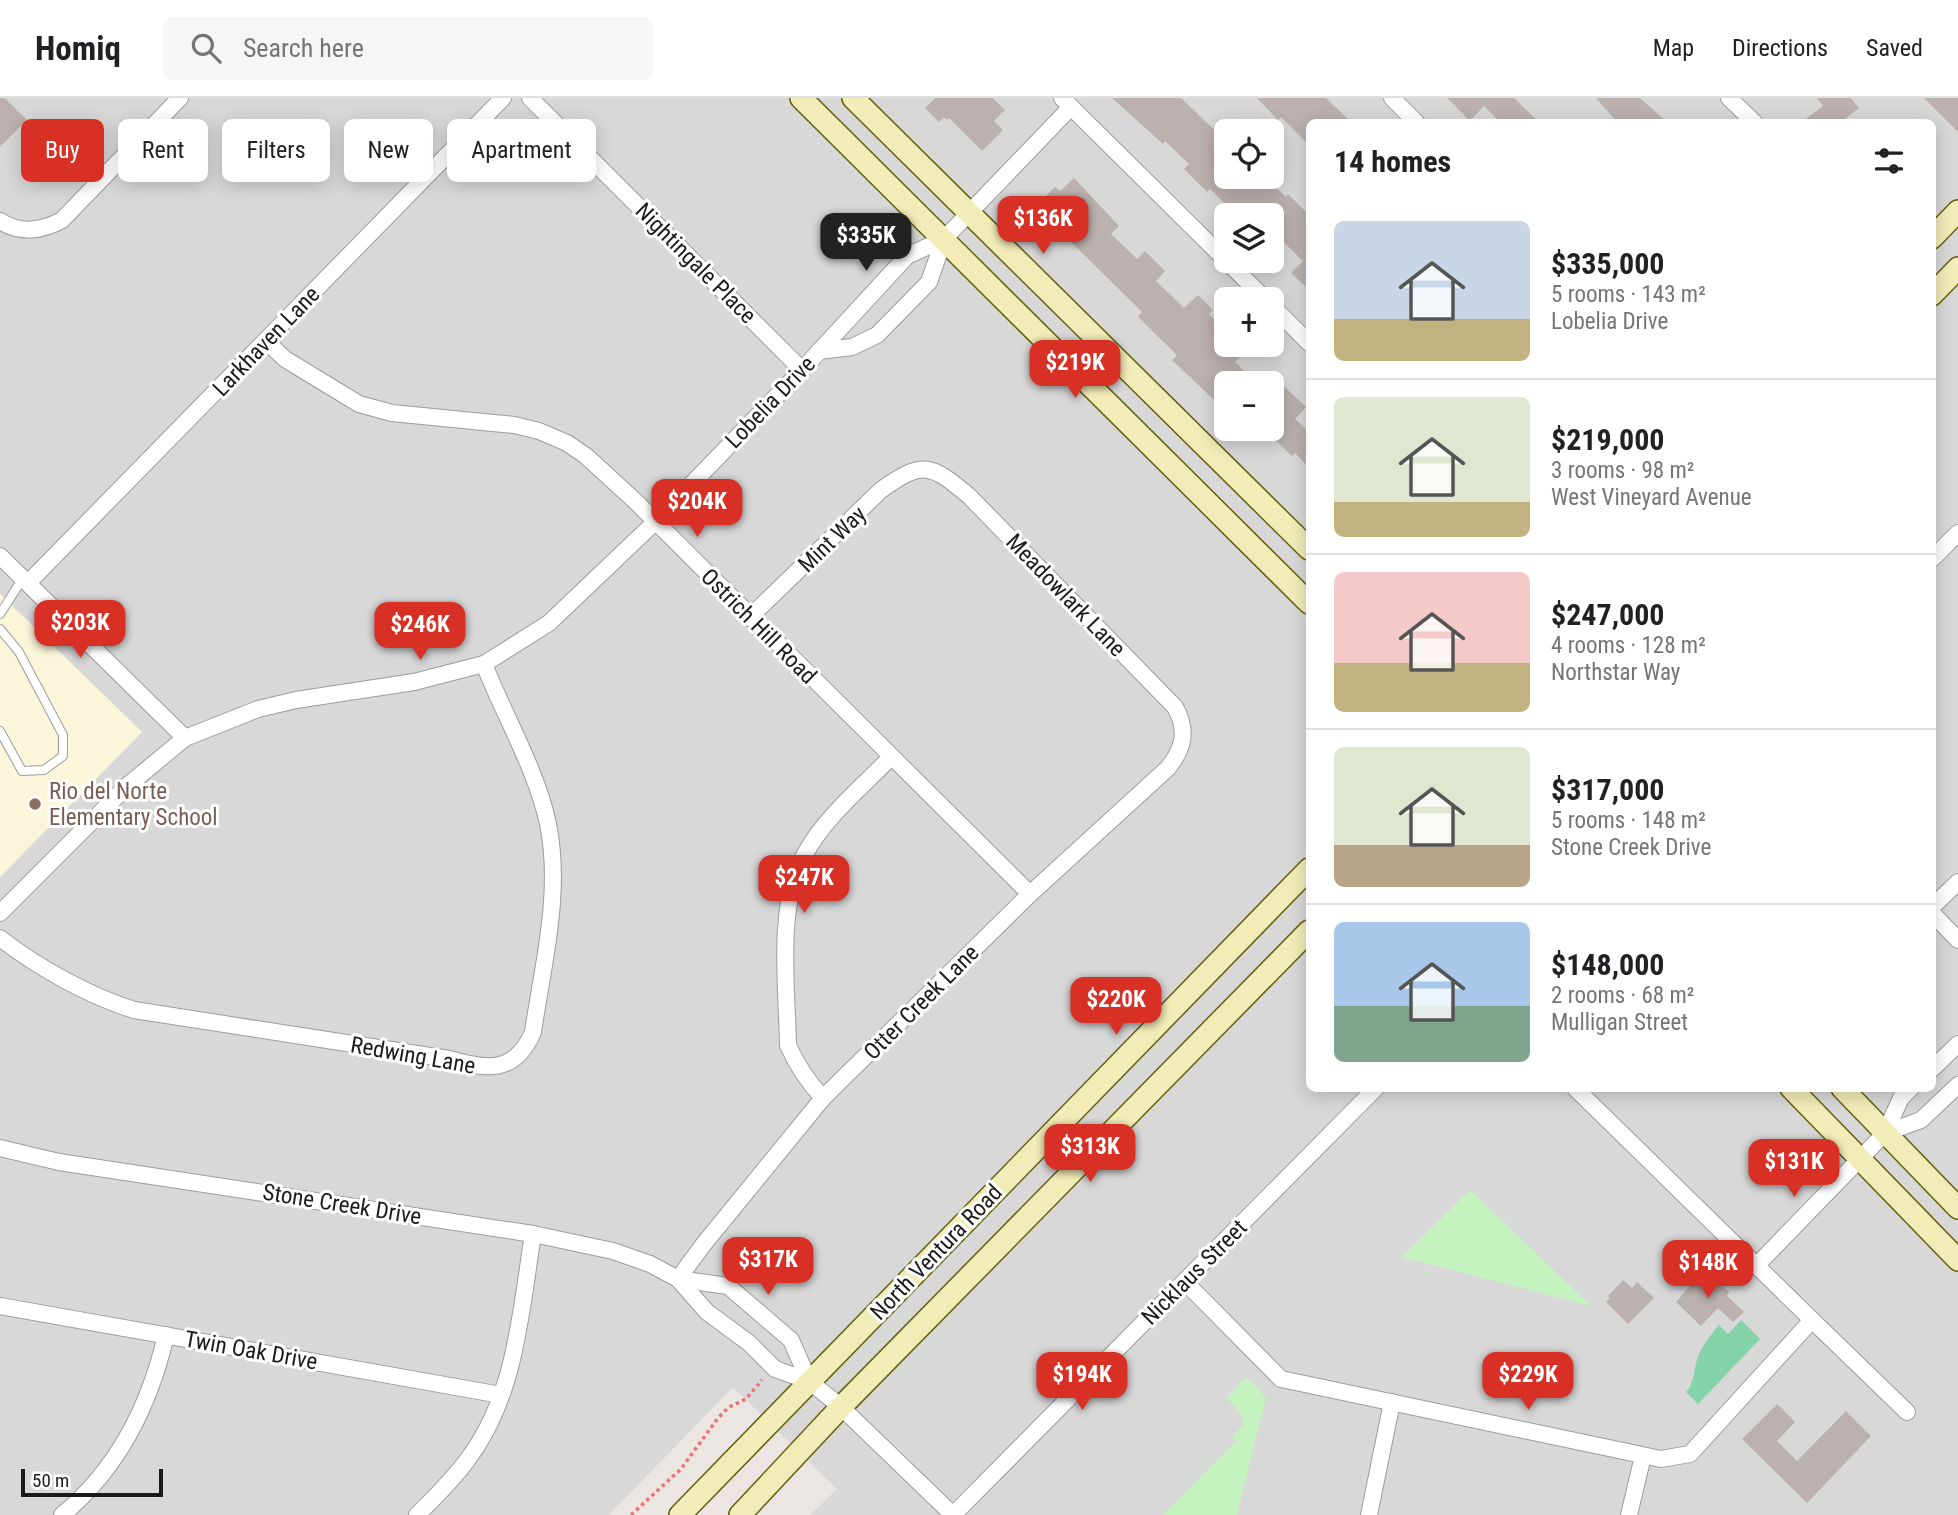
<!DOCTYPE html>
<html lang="en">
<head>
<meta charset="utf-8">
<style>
	body { margin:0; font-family:"Roboto Condensed",sans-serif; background:#f6f6f6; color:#202124; height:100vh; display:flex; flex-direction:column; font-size:26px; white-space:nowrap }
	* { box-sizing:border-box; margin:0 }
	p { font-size:23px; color:#757577 }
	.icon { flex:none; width:38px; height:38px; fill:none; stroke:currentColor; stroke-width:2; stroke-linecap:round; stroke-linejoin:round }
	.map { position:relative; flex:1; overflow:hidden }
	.sheet { position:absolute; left:1306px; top:21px; width:630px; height:973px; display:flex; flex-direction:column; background:#fff; border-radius:10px; box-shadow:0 4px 18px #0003 }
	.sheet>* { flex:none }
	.hud { position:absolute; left:21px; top:21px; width:665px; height:63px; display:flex; gap:14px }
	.buttons { position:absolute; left:1214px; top:21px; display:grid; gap:14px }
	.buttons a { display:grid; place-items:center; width:70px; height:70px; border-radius:10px; background:#fff; box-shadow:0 4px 18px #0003; font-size:35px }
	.scale { position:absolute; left:21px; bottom:18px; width:142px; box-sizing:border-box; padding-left:7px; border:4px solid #1b1b1b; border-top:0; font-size:19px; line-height:24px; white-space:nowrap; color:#1b1b1b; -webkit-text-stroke:5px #fff; paint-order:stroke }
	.price { position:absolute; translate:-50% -60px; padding:0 16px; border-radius:14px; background:#d93025; color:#fff; font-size:23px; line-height:46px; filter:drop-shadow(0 2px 4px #0008) }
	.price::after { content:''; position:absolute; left:50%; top:42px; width:21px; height:16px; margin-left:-10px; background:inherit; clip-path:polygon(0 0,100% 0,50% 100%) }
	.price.selected { background:#222; color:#fff }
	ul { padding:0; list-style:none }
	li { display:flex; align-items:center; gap:21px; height:175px; padding:0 28px }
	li+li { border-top:2px solid #e0e0e0 }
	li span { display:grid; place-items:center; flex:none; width:196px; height:140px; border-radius:10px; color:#555 }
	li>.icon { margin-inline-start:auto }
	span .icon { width:84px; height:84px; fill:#fffc; stroke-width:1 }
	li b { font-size:30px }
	h2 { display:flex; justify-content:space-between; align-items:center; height:84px; padding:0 28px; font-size:30px }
	.tag { padding:0 24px; border-radius:10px; background:#fff; box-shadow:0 4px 18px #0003; font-size:24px; line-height:63px }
	.tag.selected { background:#d93025; color:#fff }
	header { display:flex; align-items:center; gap:42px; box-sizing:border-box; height:98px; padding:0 35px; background:#fff; border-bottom:2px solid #e0e0e0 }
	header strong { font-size:33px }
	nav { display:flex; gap:38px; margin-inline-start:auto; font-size:24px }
	.search { width:490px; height:63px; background:#f6f6f6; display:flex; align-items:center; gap:18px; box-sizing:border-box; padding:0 24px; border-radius:10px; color:#757577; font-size:26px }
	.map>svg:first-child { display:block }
	.residential { fill:#d9d8d8; fill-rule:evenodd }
	.education { fill:#fbf6da }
	.park { fill:#c4f3c0 }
	.pitch { fill:#85d4a9 }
	.building { fill:#bbb1ae }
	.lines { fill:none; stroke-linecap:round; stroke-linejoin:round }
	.lane-casing { stroke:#9c9c9c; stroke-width:10 }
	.street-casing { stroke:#9c9c9c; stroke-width:18 }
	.secondary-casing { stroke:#65600e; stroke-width:24 }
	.path { stroke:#ec7279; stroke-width:3.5; stroke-dasharray:3.5 3.5; stroke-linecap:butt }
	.lane { stroke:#fff; stroke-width:8 }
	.street { stroke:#fff; stroke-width:16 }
	.secondary { stroke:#f2ecb8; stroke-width:21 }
	.education-dot { fill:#8d6e63; stroke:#fff; stroke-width:2.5 }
	.labels { text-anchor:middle; stroke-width:6; stroke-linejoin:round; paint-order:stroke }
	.street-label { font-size:23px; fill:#1b1b1b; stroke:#fff }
	.education-label { font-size:23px; fill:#785e54; stroke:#fff; text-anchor:start }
</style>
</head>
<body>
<header>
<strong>Homiq</strong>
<div class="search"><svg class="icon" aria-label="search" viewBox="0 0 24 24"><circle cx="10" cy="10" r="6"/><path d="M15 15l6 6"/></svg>Search here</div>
<nav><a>Map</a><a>Directions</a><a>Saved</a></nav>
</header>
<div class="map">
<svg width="1958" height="1417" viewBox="0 0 1958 1417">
	<rect width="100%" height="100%" fill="#ebe6e1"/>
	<!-- residential -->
	<path class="residential" d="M0 0H1958V1417H810L837 1391 733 1289 609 1417H0V779L142 634 0 496ZM1309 24H1932V990H1309ZM1227 33H1272V79H1227ZM1227 117H1272V163H1227ZM1227 201H1272V247H1227ZM1227 285H1272V331H1227Z"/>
	<!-- education -->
	<path class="education" d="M0 496 142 634 0 779Z"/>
	<!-- park -->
	<g class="park">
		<path d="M1470 1092 1591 1208 1402 1159Z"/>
		<path d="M1247 1279 1266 1300 1237 1417H1163L1236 1343 1232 1339 1243 1327 1242 1317 1226 1299Z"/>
	</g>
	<!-- pitch -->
	<path class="pitch" d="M1741 1222 1760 1241 1698 1306 1686 1294C1695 1284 1693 1274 1697 1262 1701 1248 1710 1238 1719 1227L1728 1236Z"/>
	<!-- building -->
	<g class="building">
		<path d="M0 0H5L27 22 0 49Z"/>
		<path d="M935 0H993L1005 12 994 23 1003 32 982 53 949 20 947 22 944 19 939 24 925 10Z"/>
		<path d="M1112 0H1181L1227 44V79H1265L1286 99 1288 96 1309 117V192L1291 175 1303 163 1272 133V117H1236L1210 91 1207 94 1184 71 1189 66 1165 43 1163 46Z"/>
		<path d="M1257 0H1326L1351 24H1309V47L1281 19 1278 22Z"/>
		<path d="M1447 0H1514L1539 24H1500L1484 8 1470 23Z"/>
		<path d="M1596 0H1640L1667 24H1617Z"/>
		<path d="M1817 0H1851L1859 10 1841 24H1802L1823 8Z"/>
		<path d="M1924 0H1958V34Z"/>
		<path d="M1074 80 1119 128 1111 136 1137 161 1145 153 1165 173 1156 183 1184 210 1198 197 1213 212 1209 216 1227 234V247H1252L1235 264 1257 285H1227V314L1172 262 1177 257 1138 219 1142 214 1068 141 1069 140 1037 107 1055 89 1060 93Z"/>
		<path d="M1272 277 1306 309 1295 321 1309 334V370L1295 355 1292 358 1272 339Z"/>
		<path d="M1705 1171 1729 1194 1727 1198 1744 1214 1733 1224 1718 1210 1701 1228 1676 1204Z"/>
		<path d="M1623 1182 1632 1190 1637 1184 1654 1200 1628 1226 1606 1204 1610 1200 1608 1198Z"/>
		<path d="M1777 1306 1795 1324 1777 1343 1797 1363 1846 1313 1871 1338 1807 1405 1742 1341Z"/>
	</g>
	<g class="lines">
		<!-- lane casing -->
		<g class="lane-casing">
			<g id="lane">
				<path d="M0 516 23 480"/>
				<path d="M0 531 19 554 63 637V658L44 672 22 673 0 633"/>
			</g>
		</g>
		<!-- street casing -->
		<g class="street-casing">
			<g id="street">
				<path d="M530 0 802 272"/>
				<path d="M1062 0 1265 201"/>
				<path d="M1392 0 1416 24"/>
				<path d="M1729 0 1754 24"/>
				<path d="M0 123C20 136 42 133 62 122L180 0"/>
				<path d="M1272 208 1309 245"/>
				<path d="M266 243 285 261 359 306 392 315 514 327 539 333 567 345 586 358 634 402 1030 796"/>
				<path d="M819 253 852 249 877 237 929 184 944 141"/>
				<path d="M0 458 185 640"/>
				<path d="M1932 461 1958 435"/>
				<path d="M28 485 503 0"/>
				<path d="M1932 809 1958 784"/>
				<path d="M0 815 127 688 185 640 258 611 296 602 414 584 484 566 549 525 654 425 802 272 907 158 944 141 1071 9"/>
				<path d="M1932 815 1958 842"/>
				<path d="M0 840C37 869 89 898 134 912L449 961C487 972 515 976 533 934 543 866 562 794 548 726 537 673 504 617 484 566"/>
				<path d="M1932 971 1958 946"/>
				<path d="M823 1000C807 983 797 968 788 947 787 888 776 807 805 756 825 719 862 689 891 659"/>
				<path d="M1885 1035 1921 1022 1958 987"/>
				<path d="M0 1050 59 1064 533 1136 613 1153 650 1166 678 1181 707 1214 749 1245 775 1271 809 1283 841 1309 953 1417"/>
				<path d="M1757 1167 1885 1035 1901 1000 1911 990"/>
				<path d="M678 1181 703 1147 823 1000 1030 796 1168 670C1184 650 1188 632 1175 609L969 398C931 366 923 362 881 392L749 520"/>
				<path d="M678 1181 728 1188 791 1242 809 1283"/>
				<path d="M1185 1184 1281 1281 1661 1361 1690 1356 1812 1222 1575 990"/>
				<path d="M0 1208 501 1297"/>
				<path d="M1812 1222 1907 1314"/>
				<path d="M62 1417C118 1371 150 1306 166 1237"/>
				<path d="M417 1417C435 1399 453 1382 468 1361 516 1298 521 1211 533 1136"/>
				<path d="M953 1417 1376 990"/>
				<path d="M1369 1417 1392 1304"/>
				<path d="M1629 1417 1643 1358"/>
			</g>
		</g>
		<!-- secondary casing -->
		<g class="secondary-casing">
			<g id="secondary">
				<path d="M801 0 1309 505"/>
				<path d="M853 0 1309 451"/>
				<path d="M1932 140 1958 113"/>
				<path d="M1932 197 1958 170"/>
				<path d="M1791 990 1958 1162"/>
				<path d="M1842 990 1958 1110"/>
				<path d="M680 1417 1309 771"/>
				<path d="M740 1417 841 1309 1309 833"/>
			</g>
		</g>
		<!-- path -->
		<path class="path" d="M631 1417 681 1371 718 1320 729 1309 746 1301 762 1282"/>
		<!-- lane -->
		<use href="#lane" class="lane"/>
		<!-- street -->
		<use href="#street" class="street"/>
		<!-- secondary -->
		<use href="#secondary" class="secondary"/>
	</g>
	<!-- markers -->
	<circle class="education-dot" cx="35" cy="706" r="7"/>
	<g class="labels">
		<!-- street labels -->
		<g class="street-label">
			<text transform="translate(696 165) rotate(45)" y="8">Nightingale Place</text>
			<text transform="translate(266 243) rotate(-46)" y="8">Larkhaven Lane</text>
			<text transform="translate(770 304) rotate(-46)" y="8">Lobelia Drive</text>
			<text transform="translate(832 441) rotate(-44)" y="8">Mint Way</text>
			<text transform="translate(1066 497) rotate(46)" y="8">Meadowlark Lane</text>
			<text transform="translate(759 528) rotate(45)" y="8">Ostrich Hill Road</text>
			<text transform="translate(921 904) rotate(-45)" y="8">Otter Creek Lane</text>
			<text transform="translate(413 957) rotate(10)" y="8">Redwing Lane</text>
			<text transform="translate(342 1106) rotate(9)" y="8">Stone Creek Drive</text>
			<text transform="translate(936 1154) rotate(-46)" y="8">North Ventura Road</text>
			<text transform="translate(1194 1174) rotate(-45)" y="8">Nicklaus Street</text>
			<text transform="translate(251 1252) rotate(10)" y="8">Twin Oak Drive</text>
		</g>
		<!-- education labels -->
		<g class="education-label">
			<text x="49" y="701">Rio del Norte<tspan x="49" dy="26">Elementary School</tspan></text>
		</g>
	</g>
</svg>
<div class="buttons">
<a><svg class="icon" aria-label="locate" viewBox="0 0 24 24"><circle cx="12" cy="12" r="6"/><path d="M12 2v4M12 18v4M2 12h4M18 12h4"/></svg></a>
<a><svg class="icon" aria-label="layers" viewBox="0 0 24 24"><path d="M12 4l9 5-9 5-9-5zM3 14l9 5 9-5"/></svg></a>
<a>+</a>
<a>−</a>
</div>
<div class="scale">50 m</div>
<b class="price" style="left:1043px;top:158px">$136K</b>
<b class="price selected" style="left:866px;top:175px">$335K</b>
<b class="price" style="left:1075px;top:302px">$219K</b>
<b class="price" style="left:697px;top:441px">$204K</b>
<b class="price" style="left:80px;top:562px">$203K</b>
<b class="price" style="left:420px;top:564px">$246K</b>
<b class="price" style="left:804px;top:817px">$247K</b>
<b class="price" style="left:1116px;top:939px">$220K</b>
<b class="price" style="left:1090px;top:1086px">$313K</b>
<b class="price" style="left:1794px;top:1101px">$131K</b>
<b class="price" style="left:768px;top:1199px">$317K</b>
<b class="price" style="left:1708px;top:1202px">$148K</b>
<b class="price" style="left:1082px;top:1314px">$194K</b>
<b class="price" style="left:1528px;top:1314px">$229K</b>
<div class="hud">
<a class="tag selected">Buy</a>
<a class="tag">Rent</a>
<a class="tag">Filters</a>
<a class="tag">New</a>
<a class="tag">Apartment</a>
</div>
<section class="sheet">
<h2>14 homes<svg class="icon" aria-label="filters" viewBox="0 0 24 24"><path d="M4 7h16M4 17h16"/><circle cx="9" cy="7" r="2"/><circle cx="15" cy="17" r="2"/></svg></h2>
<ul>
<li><span style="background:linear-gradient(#c9d6e8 70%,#c2b280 0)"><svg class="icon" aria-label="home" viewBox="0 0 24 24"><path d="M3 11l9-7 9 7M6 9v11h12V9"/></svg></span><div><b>$335,000</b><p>5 rooms · 143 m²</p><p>Lobelia Drive</p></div></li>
<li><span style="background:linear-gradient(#dfe7d0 75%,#c2b280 0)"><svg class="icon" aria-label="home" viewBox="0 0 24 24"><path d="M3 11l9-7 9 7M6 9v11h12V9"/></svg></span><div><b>$219,000</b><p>3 rooms · 98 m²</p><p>West Vineyard Avenue</p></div></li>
<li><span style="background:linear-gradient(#f6c9c9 65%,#c2b280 0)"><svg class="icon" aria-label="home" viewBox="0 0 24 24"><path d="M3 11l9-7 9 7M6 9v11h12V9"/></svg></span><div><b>$247,000</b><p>4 rooms · 128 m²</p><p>Northstar Way</p></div></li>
<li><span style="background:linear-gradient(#dfe7d0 70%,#b9a48a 0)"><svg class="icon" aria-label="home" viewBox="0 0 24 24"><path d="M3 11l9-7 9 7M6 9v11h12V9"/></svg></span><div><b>$317,000</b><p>5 rooms · 148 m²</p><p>Stone Creek Drive</p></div></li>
<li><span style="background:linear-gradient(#a9c7e8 60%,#7fa58c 0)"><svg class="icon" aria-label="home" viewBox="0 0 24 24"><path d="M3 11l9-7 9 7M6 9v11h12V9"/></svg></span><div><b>$148,000</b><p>2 rooms · 68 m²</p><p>Mulligan Street</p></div></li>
</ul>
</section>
</div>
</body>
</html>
